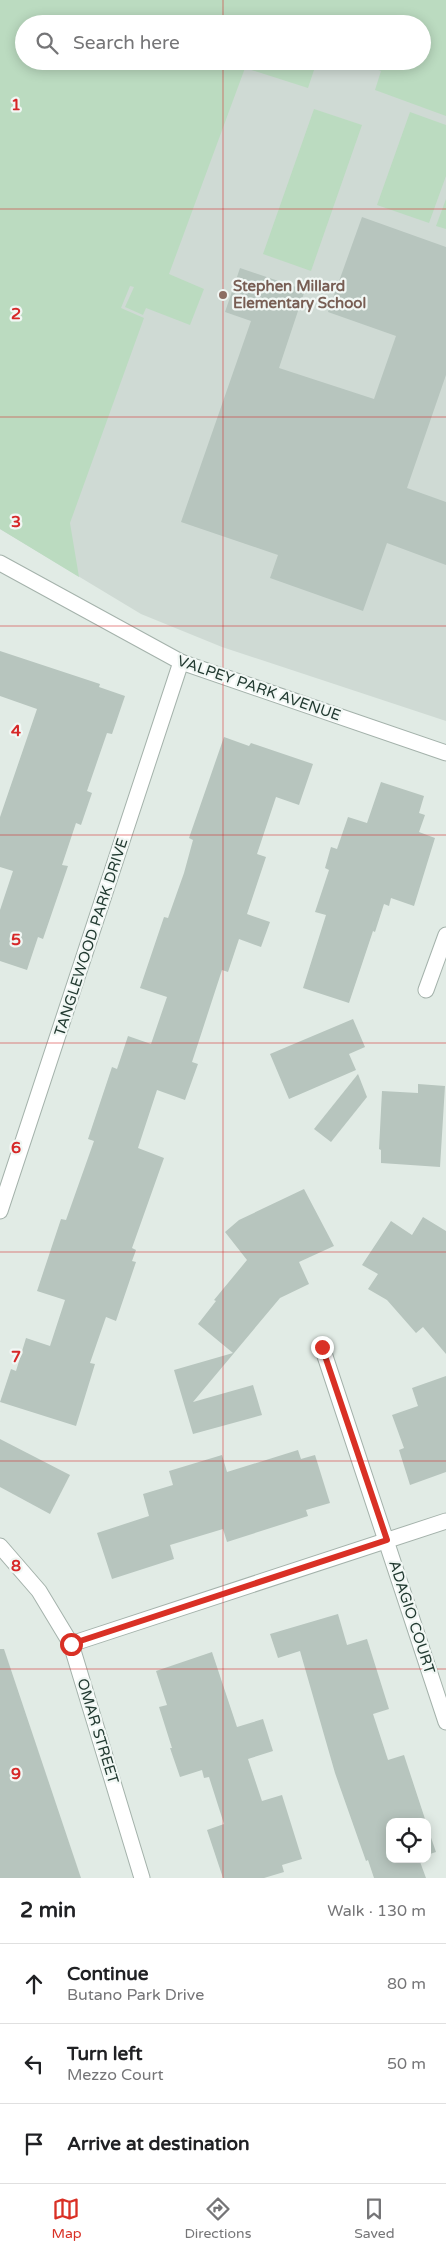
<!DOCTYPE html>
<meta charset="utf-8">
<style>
:root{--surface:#fff;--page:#f2f2f2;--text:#202124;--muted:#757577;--line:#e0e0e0;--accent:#d93025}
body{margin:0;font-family:"Varela Round",sans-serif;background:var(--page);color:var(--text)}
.controls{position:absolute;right:15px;bottom:15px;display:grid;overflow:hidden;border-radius:10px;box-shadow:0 2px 12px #0003}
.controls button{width:45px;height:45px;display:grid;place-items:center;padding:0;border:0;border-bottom:1px solid var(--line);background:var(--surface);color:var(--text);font:25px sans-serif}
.stop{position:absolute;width:15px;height:15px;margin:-11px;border:4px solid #d93025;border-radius:50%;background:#fff}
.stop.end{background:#d93025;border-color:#fff;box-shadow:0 1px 5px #0008}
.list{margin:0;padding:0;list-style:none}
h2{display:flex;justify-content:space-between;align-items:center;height:65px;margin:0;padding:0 20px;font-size:21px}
h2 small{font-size:16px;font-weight:400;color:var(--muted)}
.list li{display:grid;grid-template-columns:32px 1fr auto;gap:15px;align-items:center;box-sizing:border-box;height:80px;padding:0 20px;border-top:1px solid var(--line)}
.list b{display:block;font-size:19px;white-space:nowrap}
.list p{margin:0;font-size:16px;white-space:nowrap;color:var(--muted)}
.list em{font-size:16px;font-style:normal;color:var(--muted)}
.icon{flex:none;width:28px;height:28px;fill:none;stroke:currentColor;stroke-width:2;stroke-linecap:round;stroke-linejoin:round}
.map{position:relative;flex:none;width:446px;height:1878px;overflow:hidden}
.search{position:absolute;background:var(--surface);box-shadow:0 2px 12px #0003;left:15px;right:15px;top:15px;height:55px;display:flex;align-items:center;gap:12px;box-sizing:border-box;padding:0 18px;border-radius:28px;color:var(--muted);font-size:19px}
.sheet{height:305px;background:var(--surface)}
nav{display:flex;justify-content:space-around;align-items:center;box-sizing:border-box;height:70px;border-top:1px solid var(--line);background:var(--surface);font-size:14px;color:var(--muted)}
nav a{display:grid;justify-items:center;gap:2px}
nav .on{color:var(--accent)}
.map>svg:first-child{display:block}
.built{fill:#cfdad4;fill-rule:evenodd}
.green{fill:#bbdbc0}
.building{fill:#b7c5be}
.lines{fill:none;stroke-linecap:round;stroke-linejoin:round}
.minor-casing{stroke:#a4b2ab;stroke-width:17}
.minor{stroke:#fff;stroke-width:15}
.route{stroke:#d93025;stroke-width:6}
.grid{fill:none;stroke:#d62828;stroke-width:1;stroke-opacity:0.55}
.education-dot{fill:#8d6e63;stroke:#f1f7f4;stroke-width:2}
.labels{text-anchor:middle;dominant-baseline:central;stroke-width:4.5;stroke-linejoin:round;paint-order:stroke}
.education-label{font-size:15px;font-weight:bold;fill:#785e54;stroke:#f1f7f4;text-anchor:start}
.street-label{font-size:15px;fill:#223a31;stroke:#f1f7f4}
.grid-label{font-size:16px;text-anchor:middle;font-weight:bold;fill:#d62828;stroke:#f1f7f4;stroke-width:4.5;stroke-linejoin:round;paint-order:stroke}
</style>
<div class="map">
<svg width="446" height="1878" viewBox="0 0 446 1878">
<rect width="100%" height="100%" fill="#e1ebe5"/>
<path class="built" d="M0,0H446V721L222,647L141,614L0,529ZM24,24H422V61H24Z"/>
<g class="green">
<path d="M0,0H446V116L375,90L381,71L355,61H422V24H24V61H317L308,88L245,68L169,274L204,289L190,325L146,308L143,315L125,307L134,287L130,286L121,308L144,318L70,523L79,577L0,529Z"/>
<path d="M314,109L362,125L311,271L263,254Z"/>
<path d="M410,112L446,125V176L429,223L377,205Z"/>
<path d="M446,199V229L436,226Z"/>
</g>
<g class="building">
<path d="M362,217L446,247V375L407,488L446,502V565L387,543L363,611L270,578L278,555L181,522L251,321L225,312L240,268L305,290L279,368L374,399L396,336L328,312Z"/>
<path d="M0,651L100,684L99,687L125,696L112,734L107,733L87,791L92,793L81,825L76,823L62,865L68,866L43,939L38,937L27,970L0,961V910L13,871L0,867V817L37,709L0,696Z"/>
<path d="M224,737L249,746L251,743L313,764L299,805L276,797L257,854L266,857L247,914L270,922L261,947L239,939L228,972L222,970L192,1062L198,1064L185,1100L157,1090L138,1148L164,1158L132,1248L136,1250L132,1261L136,1262L116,1321L106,1317L90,1363L95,1364L76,1426L0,1402L11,1369L16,1371L26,1338L50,1346L65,1300L37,1291L61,1219L66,1220L94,1141L88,1139L112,1067L117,1069L128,1036L151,1044L167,997L140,988L164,917L168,918L184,873L193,840L189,838Z"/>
<path d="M381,782L424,796L419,813L425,815L419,832L435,838L414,906L391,898L389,906L384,904L375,932L373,931L349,1003L303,988L326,915L315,912L329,870L325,868L331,847L337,849L348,817L367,823Z"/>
<path d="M353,1019L365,1047L349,1054L356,1070L289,1099L270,1054Z"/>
<path d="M358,1074L367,1097L331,1142L314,1129Z"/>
<path d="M418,1084L445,1086L440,1167L381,1163V1150L379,1149L382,1091L418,1093Z"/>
<path d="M304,1189L334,1246L299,1262L309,1284L280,1298L193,1402L253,1385L262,1415L193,1434L174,1370L233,1353L198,1324L216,1301L214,1300L247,1260L225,1232L239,1220Z"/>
<path d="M423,1217L446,1231V1354L423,1327L416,1333L387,1300L368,1289L378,1274L362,1265L391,1221L412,1235Z"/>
<path d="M446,1376V1472L410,1485L399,1450L404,1448L392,1415L418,1406L412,1388Z"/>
<path d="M0,1439L70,1475L50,1514L0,1487Z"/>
<path d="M298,1450L301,1459L315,1455L330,1503L306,1510L308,1516L227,1542L223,1529L170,1545L174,1559L112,1579L97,1533L149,1516L143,1494L173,1485L169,1471L222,1455L227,1472Z"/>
<path d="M338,1614L347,1645L367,1639L389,1709L373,1714L388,1760L404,1755L426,1822H390V1859H419L426,1878H374L368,1860L366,1861L335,1773L300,1651L278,1658L270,1634Z"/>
<path d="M0,1649H4L81,1878H0Z"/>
<path d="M212,1652L237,1727L263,1719L273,1751L248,1759L262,1801L282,1795L302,1859L282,1865L284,1872L264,1878H223L207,1830L224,1824L209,1777L204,1778L202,1770L180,1777L170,1748H172L159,1707L167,1705L156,1671Z"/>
<path d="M427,1826L436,1852L427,1855Z"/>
</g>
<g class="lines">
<defs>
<g id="minor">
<path d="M0,563L181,662L446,753"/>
<path d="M426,990L446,935"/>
<path d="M0,1211L181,662"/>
<path d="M322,1347L446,1722"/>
<path d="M0,1546L39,1591L71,1644L142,1878"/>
<path d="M71,1644L446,1521"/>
</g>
</defs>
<use href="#minor" class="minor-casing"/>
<use href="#minor" class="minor"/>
</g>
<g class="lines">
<path class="route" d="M71,1644L387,1540L322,1347"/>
</g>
<path class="grid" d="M223,0V24M223,61V1878M0,209H446M0,417H446M0,626H446M0,835H446M0,1043H446M0,1252H446M0,1461H446M0,1669H446"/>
<circle class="education-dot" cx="223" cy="295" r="5"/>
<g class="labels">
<g class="education-label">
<text x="233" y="286">Stephen Millard<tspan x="233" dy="17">Elementary School</tspan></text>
</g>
<g class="street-label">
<text transform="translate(259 688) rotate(19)">VALPEY PARK AVENUE</text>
<text transform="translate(91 937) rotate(-72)">TANGLEWOOD PARK DRIVE</text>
<text transform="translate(412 1617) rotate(72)">ADAGIO COURT</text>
<text transform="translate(98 1731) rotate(73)">OMAR STREET</text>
</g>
</g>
<g class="grid-label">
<text x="16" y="110">1</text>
<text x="16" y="319">2</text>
<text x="16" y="527">3</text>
<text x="16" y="736">4</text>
<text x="16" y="945">5</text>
<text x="16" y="1153">6</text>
<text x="16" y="1362">7</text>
<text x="16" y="1571">8</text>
<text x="16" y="1779">9</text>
</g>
</svg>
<div class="controls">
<button><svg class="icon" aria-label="locate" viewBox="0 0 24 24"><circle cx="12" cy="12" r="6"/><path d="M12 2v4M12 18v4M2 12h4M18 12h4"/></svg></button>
</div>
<div class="stop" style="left:71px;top:1644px"></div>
<div class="stop end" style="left:322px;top:1347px"></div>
<div class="search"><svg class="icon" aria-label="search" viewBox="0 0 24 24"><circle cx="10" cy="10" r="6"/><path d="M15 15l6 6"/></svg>Search here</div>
</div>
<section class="sheet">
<h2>2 min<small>Walk · 130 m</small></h2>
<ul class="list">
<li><svg class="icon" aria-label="ahead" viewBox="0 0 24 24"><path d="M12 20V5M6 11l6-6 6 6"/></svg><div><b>Continue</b><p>Butano Park Drive</p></div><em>80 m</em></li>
<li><svg class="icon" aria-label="left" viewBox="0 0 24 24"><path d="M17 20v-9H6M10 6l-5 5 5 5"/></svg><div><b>Turn left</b><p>Mezzo Court</p></div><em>50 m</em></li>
<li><svg class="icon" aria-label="arrive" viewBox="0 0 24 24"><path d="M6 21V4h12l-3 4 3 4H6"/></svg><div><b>Arrive at destination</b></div></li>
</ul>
</section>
<nav>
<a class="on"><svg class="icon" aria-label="map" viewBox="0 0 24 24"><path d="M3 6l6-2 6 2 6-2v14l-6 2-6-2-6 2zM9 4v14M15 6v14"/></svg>Map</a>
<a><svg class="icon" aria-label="directions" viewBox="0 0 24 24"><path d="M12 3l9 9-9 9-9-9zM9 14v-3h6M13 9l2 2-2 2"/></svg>Directions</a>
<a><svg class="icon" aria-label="saved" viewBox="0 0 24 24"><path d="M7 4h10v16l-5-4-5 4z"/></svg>Saved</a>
</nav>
